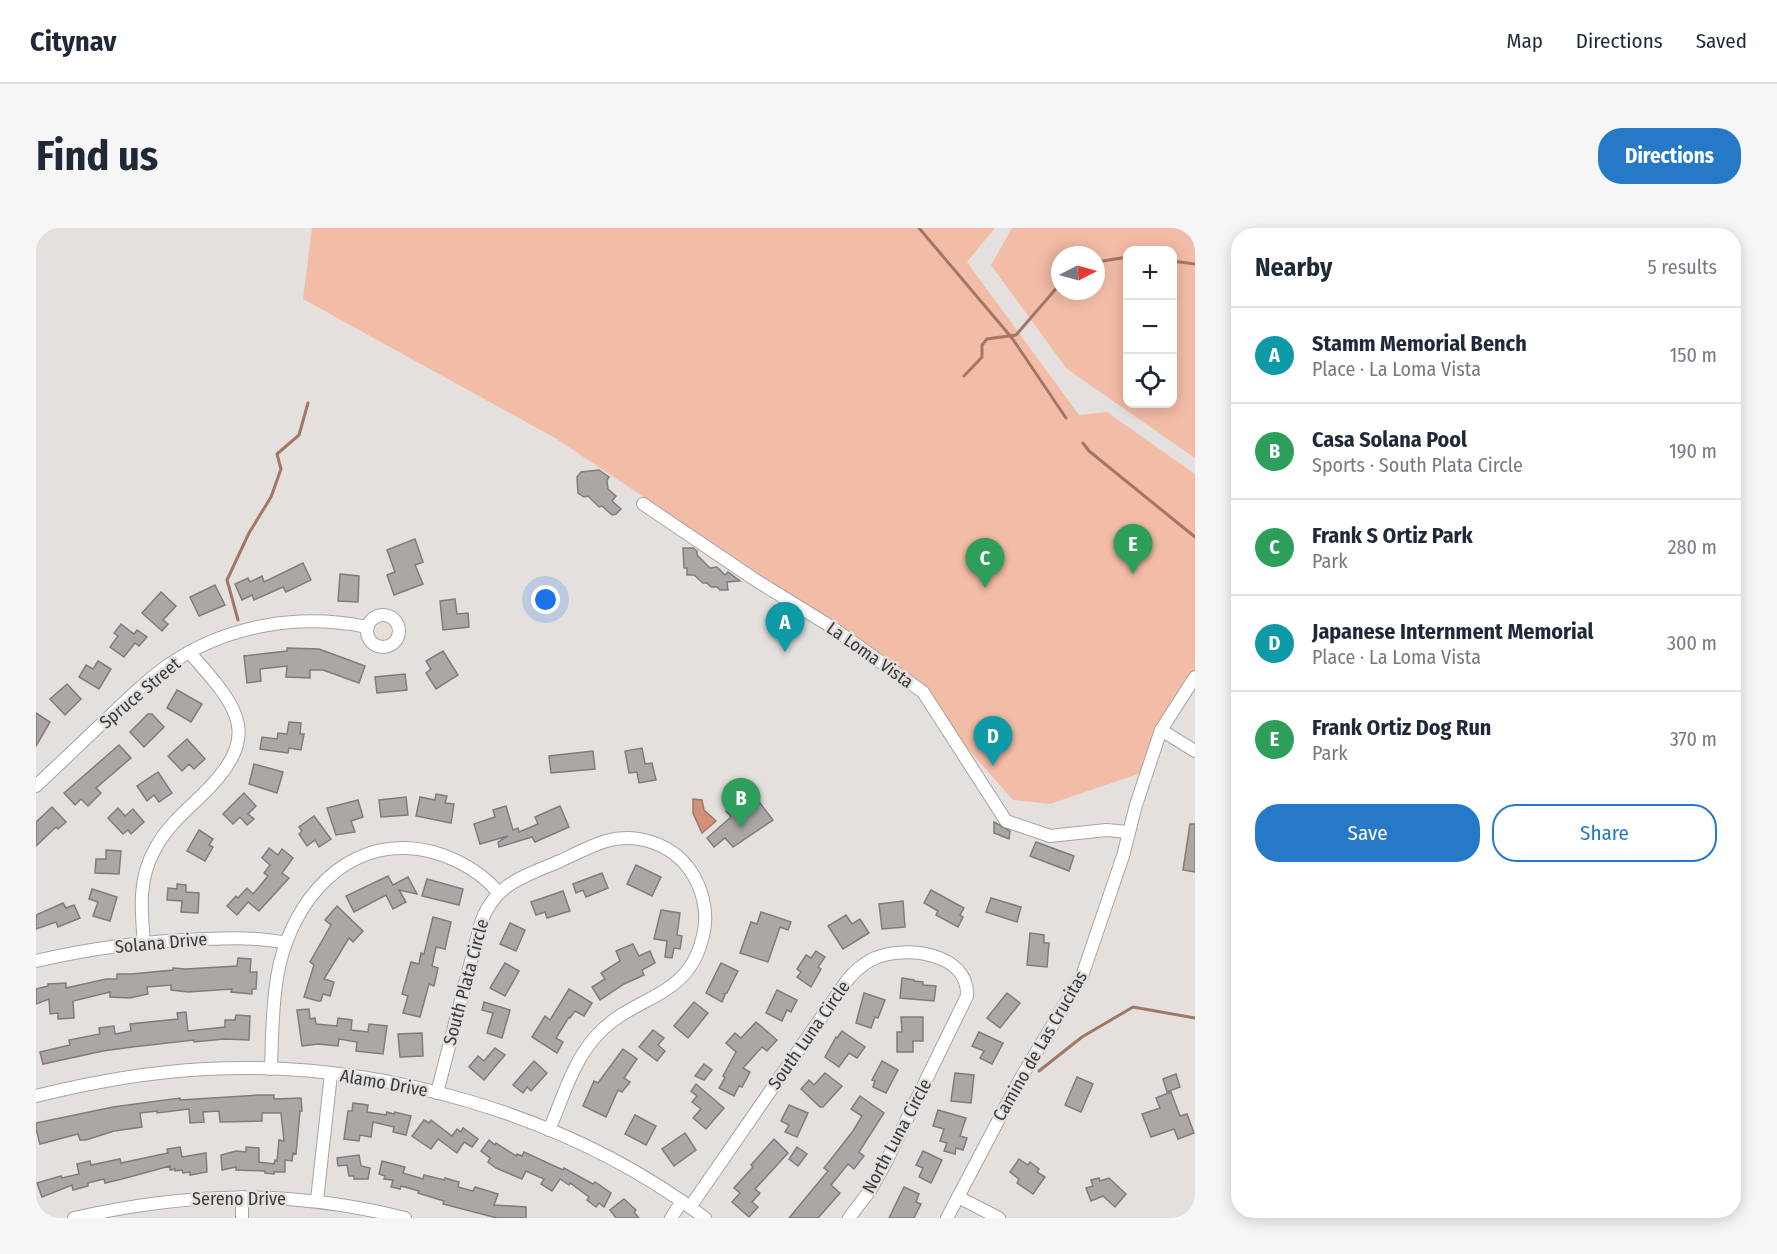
<!DOCTYPE html>
<meta charset="utf-8">
<style>
:root{--surface:#fff;--page:#f6f6f7;--text:#1f2937;--muted:#747a83;--line:#e0e1e3;--accent:#2579c7}
body{margin:0;font-family:"Fira Sans Condensed",sans-serif;background:var(--page);color:var(--text)}
.controls{position:absolute;right:18px;top:18px;display:grid;overflow:hidden;border-radius:12px;box-shadow:0 3px 15px #0003}
.controls button{width:54px;height:54px;display:grid;place-items:center;padding:0;border:0;border-bottom:2px solid var(--line);background:var(--surface);color:var(--text);font:30px sans-serif}
.compass{position:absolute;left:1015px;top:18px;width:54px;height:54px;border-radius:50%;background:var(--surface);box-shadow:0 3px 15px #0003;rotate:84deg}
.you{position:absolute;left:510px;top:372px;width:21px;height:21px;margin:-15px;border:4px solid #fff;border-radius:50%;background:#1a73e8;box-shadow:0 0 0 9px #1a73e833}
.badge{display:grid;place-items:center;width:39px;height:39px;border-radius:50%;background:var(--accent);color:#fff;font-size:20px;font-weight:700}
.pin{position:absolute;translate:-50% -50px;filter:drop-shadow(0 2px 3px #0008)}
.pin::after{content:'';position:absolute;top:32px;width:21px;height:18px;background:inherit;clip-path:polygon(0 0,100% 0,50% 100%)}
.list{margin:0;padding:0;list-style:none}
h2{display:flex;justify-content:space-between;align-items:center;height:78px;margin:0;padding:0 24px;font-size:26px}
h2 small{font-size:20px;font-weight:400;color:var(--muted)}
.list li{display:grid;grid-template-columns:39px 1fr auto;gap:18px;align-items:center;box-sizing:border-box;height:96px;padding:0 24px;border-top:2px solid var(--line)}
.list b{display:block;font-size:22px;white-space:nowrap}
.list p{margin:0;font-size:20px;white-space:nowrap;color:var(--muted)}
.list em{font-size:20px;font-style:normal;color:var(--muted)}
.actions{display:flex;gap:12px;padding:18px 24px}
.actions a{flex:1;padding:14px 0;border:2px solid var(--accent);border-radius:24px;text-align:center;font-size:21px;color:var(--accent)}
.actions .main{background:var(--accent);color:#fff}
.icon{flex:none;width:33px;height:33px;fill:none;stroke:currentColor;stroke-width:2;stroke-linecap:round;stroke-linejoin:round}
.map{position:relative;flex:none;width:1159px;height:990px;overflow:hidden;border-radius:24px}
header{display:flex;align-items:center;gap:36px;box-sizing:border-box;height:84px;padding:0 30px;background:var(--surface);border-bottom:2px solid var(--line)}
header strong{font-size:28px}
nav{display:flex;gap:33px;margin-inline-start:auto;font-size:21px}
.intro{display:flex;align-items:center;justify-content:space-between;box-sizing:border-box;height:144px;padding:0 36px}
h1{margin:0;font-size:42px}
.button{padding:15px 27px;border-radius:24px;background:var(--accent);color:#fff;font-size:21px;font-weight:700}
main{display:flex;gap:36px;padding:0 36px}
aside{flex:1;background:var(--surface);border-radius:24px;box-shadow:0 3px 15px #0003}
.map>svg:first-child{display:block}
.green{fill:#f3bca7;fill-rule:evenodd}
.water{fill:#d19078;stroke:#a47665;stroke-width:1.5}
.lines{fill:none;stroke-linecap:round;stroke-linejoin:round}
.stream{stroke:#a47665;stroke-width:3}
.building{fill:#aba7a5;stroke:#807c7b;stroke-width:1.5}
.minor-casing{stroke:#a7a3a2;stroke-width:14}
.minor{stroke:#fff;stroke-width:12}
.labels{text-anchor:middle;dominant-baseline:central;stroke-width:5;stroke-linejoin:round;paint-order:stroke}
.street-label{font-size:18px;fill:#3c3a3a;stroke:#e4e0de}
</style>
<header>
<strong>Citynav</strong>
<nav><a>Map</a><a>Directions</a><a>Saved</a></nav>
</header>
<div class="intro"><h1>Find us</h1><a class="button">Directions</a></div>
<main>
<div class="map">
<svg width="1159" height="990" viewBox="0 0 1159 990">
<rect width="100%" height="100%" fill="#e4e0de"/>
<g class="green">
<path d="M276,0H959L931,34L1043,187L1071,184L1159,246V449L1111,543L1014,576L977,572L874,455L611,271L519,210L267,71Z"/>
<path d="M976,0H1159V230L1031,141L955,37ZM1136,22V176H1092V22ZM1024,27H1060V63H1024Z"/>
</g>
<path class="water" d="M657,571L666,572L668,582L680,593L666,605L657,585Z"/>
<g class="lines">
<g class="stream">
<path d="M883,0L976,110L1030,190"/>
<path d="M1136,33L1159,36"/>
<path d="M1060,34L1092,29"/>
<path d="M928,148L946,129V117L951,111L980,107L1024,56"/>
<path d="M1047,215L1053,223L1159,309"/>
<path d="M202,392L191,352L213,305L235,269L245,241L241,226L263,207L272,175"/>
<path d="M1003,843L1046,809L1097,779L1159,790"/>
</g>
</g>
<g class="building">
<path d="M563,242L573,249L571,252L572,261L580,268L576,273L585,281L580,286L576,287L566,278L563,279L552,268L548,269L542,265L541,249L545,244Z"/>
<path d="M379,311L387,334L379,337L387,356L358,367L351,347L359,344L351,322Z"/>
<path d="M647,320H657L661,323V327L674,340L681,339L689,347L692,344L704,353L691,354L692,362H684L681,359H675L671,355H667L658,347H651V340H648Z"/>
<path d="M267,335L275,352L250,364L247,359L218,372L216,367L206,372L199,356L212,350L214,354L226,348L228,354Z"/>
<path d="M304,346L323,348L322,374L302,373Z"/>
<path d="M179,357L189,377L163,388L154,369Z"/>
<path d="M125,364L140,378L127,392L132,396L126,403L106,385Z"/>
<path d="M419,371L421,386L432,385L433,399L407,402L404,373Z"/>
<path d="M85,396L98,406L101,402L111,409L103,418L99,415L88,429L74,419L82,408L78,405Z"/>
<path d="M251,420L283,421L329,438L323,455L287,442H274V450L250,449L251,438L224,441L225,453L211,455L208,428L251,423Z"/>
<path d="M407,423L422,447L400,461L390,445L395,441L390,433Z"/>
<path d="M62,433L75,441L63,461L43,449L50,437L57,441Z"/>
<path d="M369,446L371,462L341,465L339,449Z"/>
<path d="M31,456L45,471L29,487L14,471Z"/>
<path d="M141,462L166,476L155,494L131,480Z"/>
<path d="M0,485L14,494L0,518Z"/>
<path d="M112,486H116L128,499L108,519L94,504Z"/>
<path d="M253,494L265,495L264,506H268L265,522L253,520L252,525L224,521L226,509L241,511L242,505L251,506Z"/>
<path d="M151,511L169,531L158,541L153,536L146,543L132,528Z"/>
<path d="M83,517L95,530L60,560L65,565L52,578L45,571L39,577L28,565Z"/>
<path d="M606,520L609,536L616,535L620,552L603,555L601,544L593,545L589,523Z"/>
<path d="M557,523L559,541L515,545L513,528Z"/>
<path d="M218,536L247,544L241,565L213,556Z"/>
<path d="M122,544L136,565L123,574L118,567L111,573L101,558Z"/>
<path d="M208,565L220,578L212,586L218,591L211,597L204,589L197,596L187,586Z"/>
<path d="M400,566L411,568L409,575L418,576L415,595L380,588L384,569L399,572Z"/>
<path d="M370,569L372,587L345,589L343,572Z"/>
<path d="M322,572L327,589L315,593L319,604L300,607L291,580Z"/>
<path d="M724,575L737,592L697,619L689,610L678,619L671,610L695,589L690,583L700,576L706,584L715,576L718,581Z"/>
<path d="M470,578L477,602L482,600L483,604L502,596L499,589L524,578L533,599L499,614L496,609L463,619L462,614L472,608L444,616L438,596L459,589L457,582Z"/>
<path d="M16,579L30,594L22,601L20,599L0,618V594Z"/>
<path d="M82,580L89,588L97,581L108,594L95,606L92,602L87,606L72,590Z"/>
<path d="M278,588L295,611L283,619L279,612L271,618L263,606L266,603L263,599Z"/>
<path d="M958,594L974,603L973,611L958,605Z"/>
<path d="M1154,596H1159V644L1147,642Z"/>
<path d="M163,602L177,611L173,617L177,619L169,633L151,623Z"/>
<path d="M1000,614L1038,628L1033,643L994,628Z"/>
<path d="M233,620L242,627L246,621L257,630L246,645L253,650L223,683L212,674L201,687L191,678L200,668L202,670L211,660L217,666L232,648L228,645L234,637L226,630Z"/>
<path d="M70,622L85,623L83,646L59,645L60,631H70Z"/>
<path d="M600,637L625,649L616,668L591,656Z"/>
<path d="M566,645L572,660L550,669L547,662L540,665L537,656Z"/>
<path d="M352,648L357,657L372,649L381,666L363,662L370,674L357,681L350,667L318,684L310,668Z"/>
<path d="M391,651L427,661L423,677L386,668Z"/>
<path d="M141,656L150,657V664L163,665L162,685L145,684L146,673L131,672L132,660L141,661Z"/>
<path d="M56,661L81,669L74,693L57,688L62,674L53,671Z"/>
<path d="M895,662L928,680L924,687L927,689L922,699L900,687L902,683L888,675Z"/>
<path d="M527,663L534,683L511,690L509,684L500,687L495,674Z"/>
<path d="M955,670L985,679L981,694L950,684Z"/>
<path d="M867,673L869,699L846,701L843,676Z"/>
<path d="M27,675L30,680L38,677L44,690L22,699L20,694L0,701V687Z"/>
<path d="M301,678L327,703L317,714L313,710L288,751L298,754L294,768L287,766L285,773H282L268,769L278,737L274,734L295,697L289,692Z"/>
<path d="M625,682L644,685L641,707L646,708L644,721L638,720L636,730L629,729L631,713L618,711Z"/>
<path d="M725,684L755,694L752,702L744,699L732,734L704,725L715,694L721,696Z"/>
<path d="M810,687L816,696L824,691L833,705L807,721L792,698Z"/>
<path d="M397,689L415,694L409,721L400,719L396,738L402,740L398,758L393,756L384,789L367,785L372,768L366,766L375,734L383,736L385,725L388,726Z"/>
<path d="M474,695L489,702L480,723L464,716Z"/>
<path d="M994,705L1008,707V715H1013L1011,739L991,737Z"/>
<path d="M597,716L603,728L614,723L619,735L606,742L608,747L588,756L564,772L556,759L569,751L565,745L584,733L580,723Z"/>
<path d="M780,723L789,729L782,739L785,741L775,759L761,749L765,744L761,741L770,727L775,730Z"/>
<path d="M202,730L215,731L214,744H221L220,761H216V766L195,764L196,761L152,764L135,762V757L111,759L112,766L94,770L74,769V764L37,773L38,790L22,791V785L14,786L13,771L0,776V761L12,758V756L30,755V760L70,751H81V746H96L137,742V740L150,741L201,738Z"/>
<path d="M469,735L483,743L469,768L454,760Z"/>
<path d="M685,735L702,743L691,765L688,766L689,767L686,774L670,765Z"/>
<path d="M866,750L878,752V753L887,754V757L900,758L898,773L864,770Z"/>
<path d="M533,761L556,775L548,788L539,783L534,790L533,789L520,810L527,814L521,825L496,809L509,788L514,792Z"/>
<path d="M741,762L761,772L755,784L751,782L746,793L730,785Z"/>
<path d="M828,765L849,772L842,790L839,789L835,800L820,795Z"/>
<path d="M971,765L984,775L964,800L951,790Z"/>
<path d="M448,774L474,782L466,810L451,805L457,785L446,782Z"/>
<path d="M658,774L672,785L652,810L638,798Z"/>
<path d="M273,781L274,791L279,790L280,796L301,798L302,790L316,792L315,802L332,804L333,796L351,798L347,826L320,823L321,814L303,811L302,818L282,816L266,818L261,782Z"/>
<path d="M150,784L152,803L189,799V792H199L200,787L214,788L213,812L188,811L158,814V812L96,819L67,823L7,836L4,824L34,817L33,812L64,806L63,800L78,798L79,806L95,803L94,796L142,791L141,785Z"/>
<path d="M865,789H887V813H877V824H861V804H866Z"/>
<path d="M720,794L741,812L731,823L726,819L707,840L714,844L706,859L703,858L698,868L683,860L689,850L687,848L700,824L690,815L699,805L705,810Z"/>
<path d="M617,802L628,810L622,817L629,823L621,833L603,819Z"/>
<path d="M806,803L829,819L821,830L813,825L803,839L789,829L800,809L801,810Z"/>
<path d="M943,804L967,815L956,836L944,830L948,823L936,818Z"/>
<path d="M386,805L387,828L364,829L362,806Z"/>
<path d="M459,820L469,827L448,852L433,839L442,828L448,833Z"/>
<path d="M587,821L601,831L588,850L594,854L586,864L582,862L570,889L547,878L558,853L562,855Z"/>
<path d="M498,833L511,845L495,863L491,859L487,865L477,857Z"/>
<path d="M846,833L862,842L850,865L837,859L839,853L836,852Z"/>
<path d="M668,836L676,842L668,852L659,848Z"/>
<path d="M789,845L806,858L787,879H784L765,861L773,852L778,857Z"/>
<path d="M919,845L938,847L935,875L915,873Z"/>
<path d="M1140,846L1144,859L1131,864L1127,851Z"/>
<path d="M1041,849L1057,856L1045,884L1029,877Z"/>
<path d="M660,856L688,880L670,901L657,890L665,881L656,874L661,868L655,863Z"/>
<path d="M1135,864L1144,888L1151,886L1158,905L1142,911L1138,901L1115,909L1106,886L1124,880L1120,870Z"/>
<path d="M223,867H238V871L265,870L266,883H264L260,926L257,925L256,933L249,932V944H238V946L229,945V943L200,942V939L186,942L185,927L200,923L210,924V919L223,920V934L238,936L239,932L241,933L243,912L248,913L245,885H226V893L184,894L183,883L167,884L168,894L154,895L153,881L121,885V883L104,885L106,899L78,903L50,912H44L42,906L4,916L0,901V895L77,879L144,870V872Z"/>
<path d="M824,868L848,885L823,924L828,928L818,941L812,936L795,957L804,965L782,990H753L792,943L788,940L817,903L826,888L815,881Z"/>
<path d="M317,875L332,877L331,884L350,887L351,884L358,886L359,884L375,888L370,907L357,904L358,899L337,894L335,909L324,907L323,913L308,911L312,883H316Z"/>
<path d="M753,877L772,885L761,909L749,904L753,897L745,893Z"/>
<path d="M902,882L930,890L924,908L931,910L927,922L920,920L919,926L908,923L911,915L904,913L908,901L897,898Z"/>
<path d="M599,887L620,898L610,917L589,906Z"/>
<path d="M388,892L393,895L395,892L416,908L421,901L425,904L427,900L442,911L436,919L428,914L421,925L402,911L395,921L376,908Z"/>
<path d="M649,905L660,922L638,938L626,921Z"/>
<path d="M738,911L752,925L719,961L724,965L716,974L722,979L713,989L696,974L704,965L698,960L717,939L715,937Z"/>
<path d="M453,912L459,917L460,915L480,928L481,926L486,928L488,924L527,942L528,940L557,956L559,954L575,965L568,979L563,975L560,979L551,972L553,969L534,955L533,957L524,951L516,963L505,956L508,951L490,943L486,951L460,940L452,934L454,930L445,923Z"/>
<path d="M144,919L146,929L170,925L171,944L154,947V944L147,945L146,942L139,943V941L134,942V938L86,951L69,955L68,951L52,955V958L37,962L36,957L6,969L1,955L25,948L26,950L43,946L41,936L54,933L55,937L84,931L85,935L132,925L131,921Z"/>
<path d="M761,919L771,926L762,938L753,931Z"/>
<path d="M887,923L906,932L895,955L883,949L887,940L880,937Z"/>
<path d="M323,927L325,938L334,940L332,951H318V948H313L311,937L302,938L301,930Z"/>
<path d="M983,931L992,937L994,934L1003,941L1001,944L1009,949L997,966L981,955L983,951L974,944Z"/>
<path d="M346,933L369,939L367,945L387,951L388,947L408,952L409,950L423,954L422,959L437,963L439,959L462,966L458,977L490,979V990H461L407,976L408,973L382,965L383,963L365,958L364,961L355,959L357,952L348,951L349,948L343,946Z"/>
<path d="M1063,950L1064,953L1073,950L1090,966L1079,979L1067,968L1055,973L1050,960L1057,958L1055,952Z"/>
<path d="M868,959L883,966L880,974L885,976L878,990H853Z"/>
<path d="M588,971L600,982L598,984L603,990H580L574,982Z"/>
</g>
<g class="lines">
<defs>
<g id="minor">
<path d="M607,276L721,353L794,398L887,464L970,593L1014,608L1070,602L1093,604"/>
<circle cx="347" cy="403" r="16"/>
<path d="M1125,502L1159,523"/>
<path d="M0,558C25,534 51,510 76,486C94,469 111,452 131,438C189,397 263,385 331,399"/>
<path d="M108,715C105,682 102,651 119,621C130,600 147,585 164,569C228,508 204,481 153,424"/>
<path d="M0,733C55,720 112,713 168,711C196,710 223,709 250,715"/>
<path d="M235,841C236,811 236,780 241,750C251,685 298,618 370,620C403,621 440,638 462,664"/>
<path d="M401,865L444,698C457,656 487,649 524,633C539,626 554,618 570,613C600,604 636,616 654,642C666,659 672,683 668,703C655,772 602,764 562,806C537,832 527,870 513,902"/>
<path d="M0,868C56,854 113,844 170,841C342,832 532,886 669,990"/>
<path d="M206,969V990"/>
<path d="M922,969L963,990"/>
<path d="M281,972L295,846"/>
<path d="M654,979L805,761C814,747 824,737 839,730C870,717 933,725 931,768L850,934L835,961L813,990"/>
<path d="M38,990C153,964 254,961 369,990"/>
<path d="M635,990L646,973"/>
<path d="M911,990L983,853L1046,748L1087,628L1100,577L1125,502L1159,449"/>
</g>
</defs>
<use href="#minor" class="minor-casing"/>
<use href="#minor" class="minor"/>
</g>
<g class="labels">
<g class="street-label">
<text transform="translate(834 427) rotate(35)">La Loma Vista</text>
<text transform="translate(104 465) rotate(-40)">Spruce Street</text>
<text transform="translate(125 715) rotate(-5)">Solana Drive</text>
<text transform="translate(430 754) rotate(-75)">South Plata Circle</text>
<text transform="translate(773 807) rotate(-55)">South Luna Circle</text>
<text transform="translate(1004 818) rotate(-60)">Camino de Las Crucitas</text>
<text transform="translate(348 855) rotate(10)">Alamo Drive</text>
<text transform="translate(861 908) rotate(-62)">North Luna Circle</text>
<text x="203" y="971">Sereno Drive</text>
</g>
</g>
</svg>
<div class="controls">
<button>+</button>
<button>−</button>
<button><svg class="icon" aria-label="locate" viewBox="0 0 24 24"><circle cx="12" cy="12" r="6"/><path d="M12 2v4M12 18v4M2 12h4M18 12h4"/></svg></button>
</div>
<svg class="compass" viewBox="-18 -18 36 36"><path d="M0-13l5 13h-10z" fill="#e53935"/><path d="M0 13l5-13h-10z" fill="#747a83"/></svg>
<div class="you"></div>
<div class="pin badge" style="left:749px;top:424px;background:#0f9aa8">A</div>
<div class="pin badge" style="left:705px;top:600px;background:#2e9e5b">B</div>
<div class="pin badge" style="left:949px;top:360px;background:#2e9e5b">C</div>
<div class="pin badge" style="left:957px;top:538px;background:#0f9aa8">D</div>
<div class="pin badge" style="left:1097px;top:346px;background:#2e9e5b">E</div>
</div>
<aside>
<h2>Nearby<small>5 results</small></h2>
<ul class="list">
<li><span class="badge" style="background:#0f9aa8">A</span><div><b>Stamm Memorial Bench</b><p>Place · La Loma Vista</p></div><em>150 m</em></li>
<li><span class="badge" style="background:#2e9e5b">B</span><div><b>Casa Solana Pool</b><p>Sports · South Plata Circle</p></div><em>190 m</em></li>
<li><span class="badge" style="background:#2e9e5b">C</span><div><b>Frank S Ortiz Park</b><p>Park</p></div><em>280 m</em></li>
<li><span class="badge" style="background:#0f9aa8">D</span><div><b>Japanese Internment Memorial</b><p>Place · La Loma Vista</p></div><em>300 m</em></li>
<li><span class="badge" style="background:#2e9e5b">E</span><div><b>Frank Ortiz Dog Run</b><p>Park</p></div><em>370 m</em></li>
</ul>
<div class="actions"><a class="main">Save</a><a>Share</a></div>
</aside>
</main>
